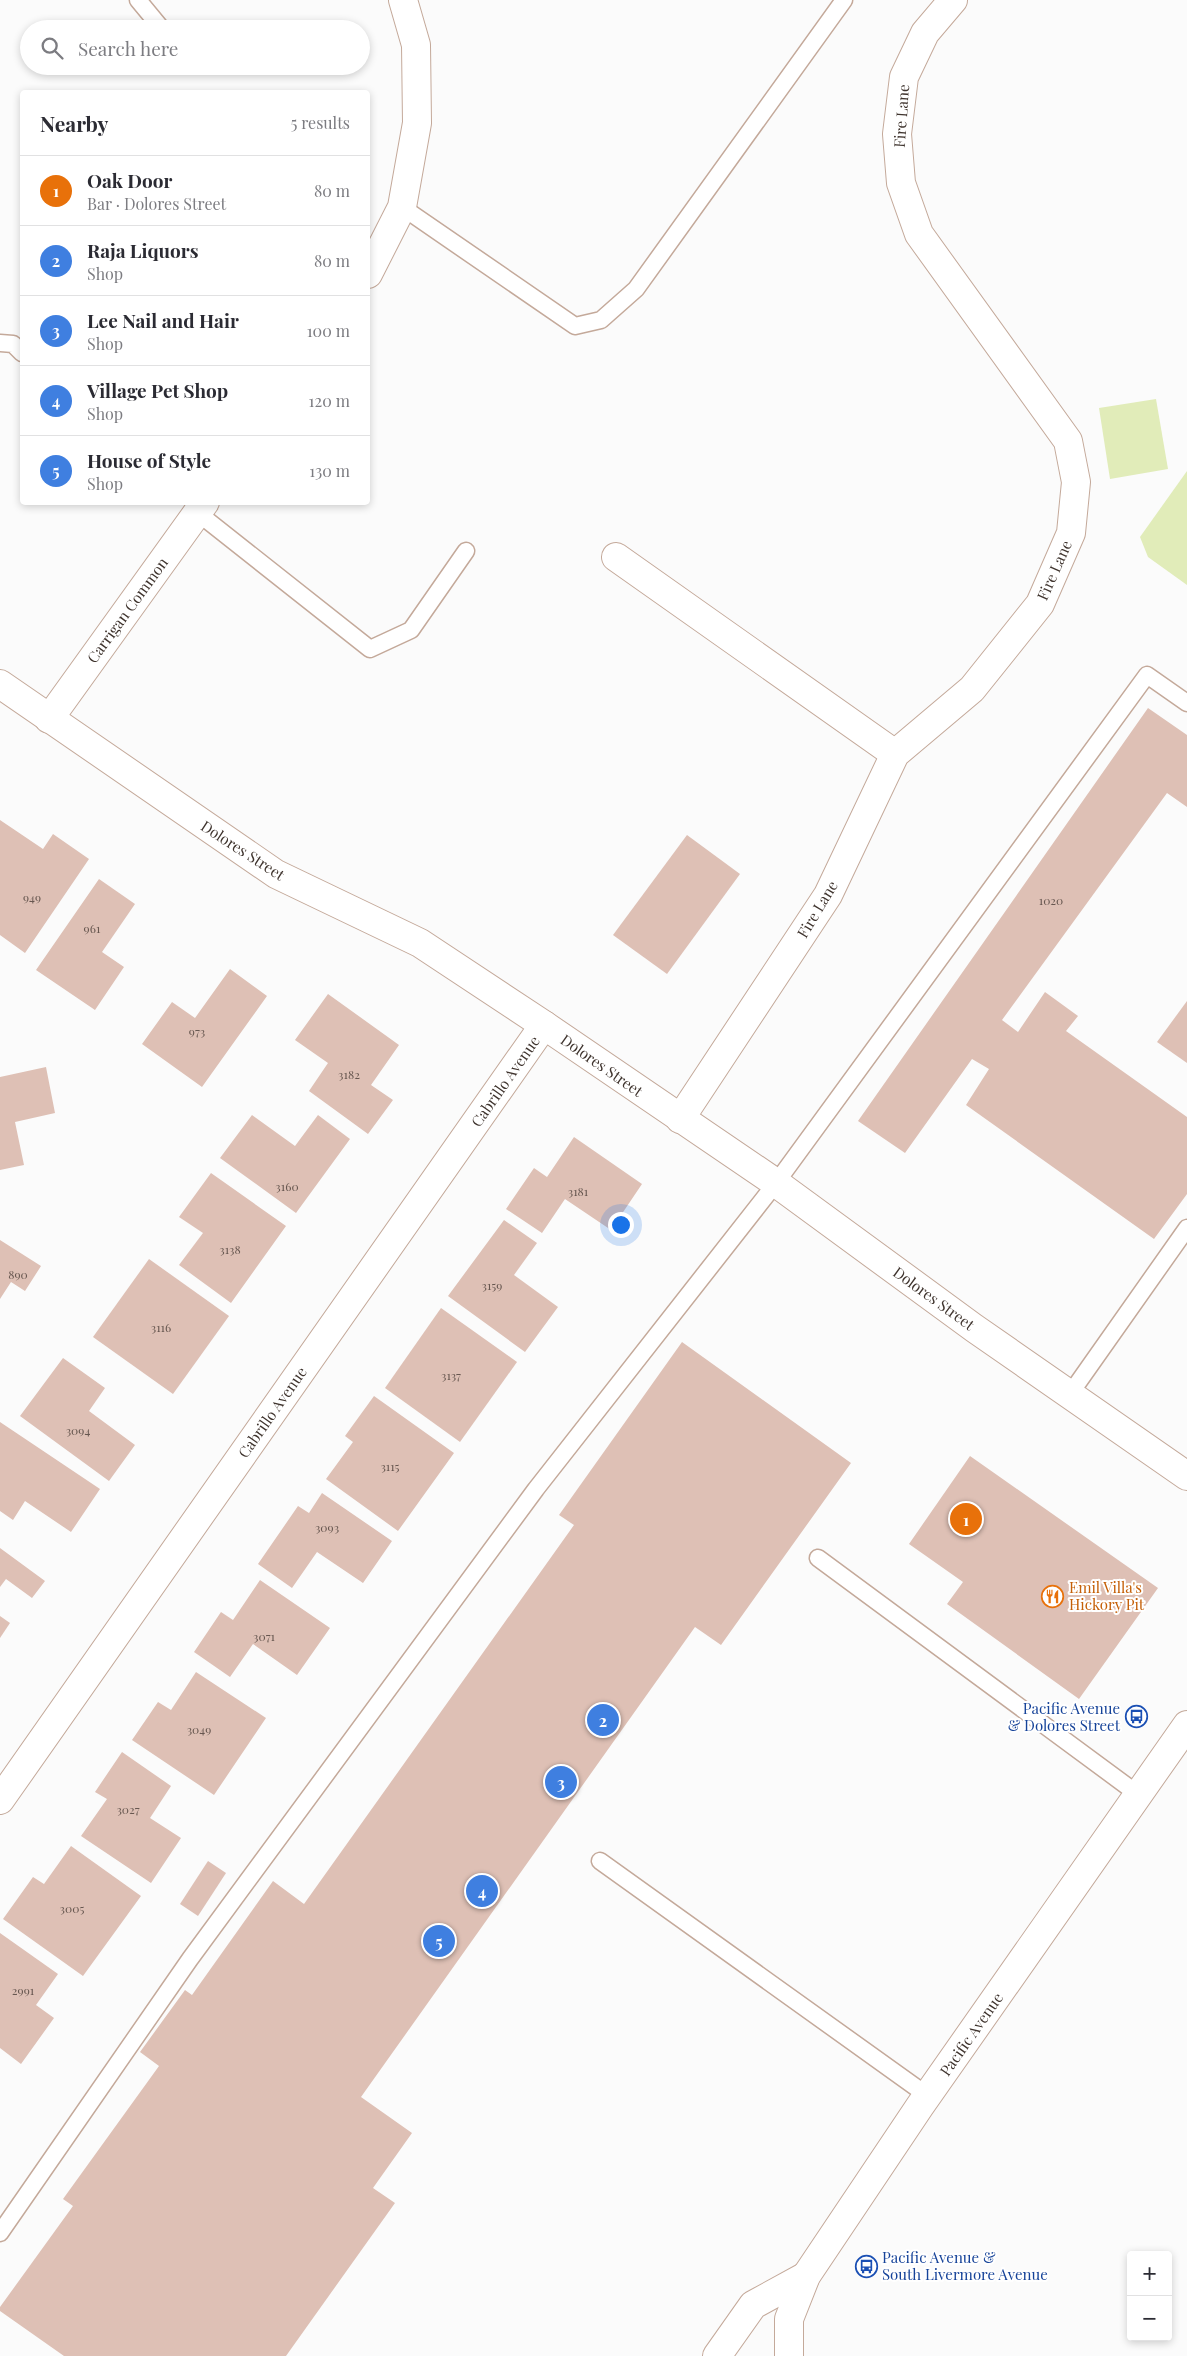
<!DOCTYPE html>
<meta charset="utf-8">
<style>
:root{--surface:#fff;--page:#f2f2f3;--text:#2b2b33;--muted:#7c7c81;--line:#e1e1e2;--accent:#1a73e8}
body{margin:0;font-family:"Playfair Display",serif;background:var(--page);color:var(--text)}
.controls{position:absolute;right:15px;bottom:15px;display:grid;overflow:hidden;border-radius:5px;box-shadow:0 2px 8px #0003}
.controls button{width:45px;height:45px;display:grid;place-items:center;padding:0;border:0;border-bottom:1px solid var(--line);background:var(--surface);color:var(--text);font:25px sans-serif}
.you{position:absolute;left:620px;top:1224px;width:18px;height:18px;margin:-12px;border:4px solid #fff;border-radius:50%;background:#1a73e8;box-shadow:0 0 0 8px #1a73e833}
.badge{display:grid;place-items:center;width:32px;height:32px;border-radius:50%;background:var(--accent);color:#fff;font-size:16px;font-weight:700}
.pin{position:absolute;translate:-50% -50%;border:2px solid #fff;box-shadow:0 1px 5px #0006}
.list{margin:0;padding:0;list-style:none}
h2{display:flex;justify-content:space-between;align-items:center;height:65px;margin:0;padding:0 20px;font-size:21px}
h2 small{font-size:16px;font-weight:400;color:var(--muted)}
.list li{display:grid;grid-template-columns:32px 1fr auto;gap:15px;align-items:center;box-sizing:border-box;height:70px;padding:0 20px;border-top:1px solid var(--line)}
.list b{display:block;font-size:19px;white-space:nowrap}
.list p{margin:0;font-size:16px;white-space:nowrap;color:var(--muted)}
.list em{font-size:16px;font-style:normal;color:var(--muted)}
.icon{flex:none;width:28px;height:28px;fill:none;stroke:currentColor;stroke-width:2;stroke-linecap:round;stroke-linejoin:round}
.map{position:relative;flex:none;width:1187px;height:2356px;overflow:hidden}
.search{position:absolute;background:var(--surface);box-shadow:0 2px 8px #0003;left:20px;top:20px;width:350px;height:55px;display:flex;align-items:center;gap:12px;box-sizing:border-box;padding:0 18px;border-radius:28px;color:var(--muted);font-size:19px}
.panel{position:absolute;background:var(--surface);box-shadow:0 2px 8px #0003;left:20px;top:90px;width:350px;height:415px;border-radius:5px}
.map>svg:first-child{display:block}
.green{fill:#e1ecb9}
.building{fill:#dec0b5}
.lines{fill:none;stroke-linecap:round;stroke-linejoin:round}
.service-casing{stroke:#c4a99a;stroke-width:19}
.minor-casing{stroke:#c4a99a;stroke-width:30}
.secondary-casing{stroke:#c4a99a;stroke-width:30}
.service{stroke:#fff;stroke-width:16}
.minor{stroke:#fff;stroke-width:28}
.secondary{stroke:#fff;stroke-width:28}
.labels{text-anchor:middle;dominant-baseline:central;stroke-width:4;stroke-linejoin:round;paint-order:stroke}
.number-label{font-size:12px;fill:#675750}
.street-label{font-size:15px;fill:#3f342e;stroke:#fff}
.food-label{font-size:15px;fill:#c56008;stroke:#fff;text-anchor:start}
.transit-label{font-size:15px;fill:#164399;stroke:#fff;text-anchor:end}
</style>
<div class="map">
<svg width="1187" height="2356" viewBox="0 0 1187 2356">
<rect width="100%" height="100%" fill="#fbfbfb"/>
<g class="green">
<path d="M1156,399L1168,469L1110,479L1099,408Z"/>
<path d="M1187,471V585L1148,557L1140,537Z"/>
</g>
<g class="building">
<path d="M1148,708L1187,735V807L1167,793L1002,1020L1018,1032L1045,992L1078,1016L1066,1031L1187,1117V1194L1154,1239L966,1105L989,1069L972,1059L905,1153L858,1121Z"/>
<path d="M0,820L43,849L53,834L89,859L25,953L0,935Z"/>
<path d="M687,835L740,874L667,974L613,935Z"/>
<path d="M99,879L135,904L102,952L124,967L95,1010L36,970Z"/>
<path d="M230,969L267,996L202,1087L142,1044L172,1002L195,1018Z"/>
<path d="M328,994L399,1045L371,1085L393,1100L368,1134L309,1091L328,1063L295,1040Z"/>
<path d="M1187,1001V1063L1157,1042Z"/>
<path d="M46,1067L55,1113L15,1122L24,1165L0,1170V1077Z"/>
<path d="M252,1115L295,1146L318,1115L350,1139L296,1213L220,1158Z"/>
<path d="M574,1137L642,1184L611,1230L565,1199L542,1233L506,1209L534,1168L547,1177Z"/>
<path d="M211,1173L286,1226L231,1303L179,1265L203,1233L179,1217Z"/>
<path d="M504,1220L537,1243L514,1275L558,1307L525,1352L448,1296Z"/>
<path d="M0,1240L41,1266L25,1291L11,1282L0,1299Z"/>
<path d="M149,1259L229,1316L173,1394L93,1337Z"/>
<path d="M441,1308L517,1362L460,1442L385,1388Z"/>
<path d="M682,1342L851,1463L721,1645L695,1627L361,2097L412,2133L373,2188L395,2203L286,2356H64L0,2311V2307L73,2206L63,2199L159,2066L140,2052L185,1990L192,1995L273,1881L304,1904L574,1525L559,1515Z"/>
<path d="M63,1358L105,1388L89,1411L135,1445L109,1481L20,1416Z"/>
<path d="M374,1396L454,1453L398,1531L326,1479L353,1442L345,1436Z"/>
<path d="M0,1422L100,1489L71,1532L25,1501L13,1520L0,1511Z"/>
<path d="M970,1456L1158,1588L1079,1699L947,1604L963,1582L909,1544Z"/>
<path d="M322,1493L392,1541L363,1583L317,1552L292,1588L258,1564L298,1506L309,1513Z"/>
<path d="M0,1548L45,1581L32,1598L6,1579L0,1587Z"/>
<path d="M260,1580L330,1628L297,1675L253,1644L230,1677L194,1652L221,1612L233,1620Z"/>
<path d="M0,1616L10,1623L0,1638Z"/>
<path d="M196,1672L266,1718L214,1795L132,1740L158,1702L171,1710Z"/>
<path d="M122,1752L171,1786L150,1818L181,1838L151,1883L81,1836L107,1799L95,1792Z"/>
<path d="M71,1846L141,1896L83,1976L3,1919L33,1877L44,1884Z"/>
<path d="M208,1861L226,1873L198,1916L180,1904Z"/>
<path d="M0,1933L58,1974L36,2005L54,2018L21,2064L0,2048Z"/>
</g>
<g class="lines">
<defs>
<g id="service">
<path d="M138,0L162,29"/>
<path d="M402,207L575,326L601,320L636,289L844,0"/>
<path d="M0,343L13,344L22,353"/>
<path d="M198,513L370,649L411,630L466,551"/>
<path d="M1070,1394L1187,1228"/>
<path d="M818,1558L1139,1795"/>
<path d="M600,1861L928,2096"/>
<path d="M0,2233L190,1959L536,1489L776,1183L1147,675L1187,703"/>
</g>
<g id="minor">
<path d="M368,274L402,207L417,123L416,45L403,0"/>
<path d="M616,557L895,754"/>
<path d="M0,684L276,874L420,943L544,1025L776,1183L974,1328L1187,1476"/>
<path d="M49,719L205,502"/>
<path d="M680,1119L828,895L895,754L972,689L1040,604L1071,533L1076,482L1068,441L919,234L901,183L897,134L904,77L925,33L953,0"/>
<path d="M0,1800L544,1025"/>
<path d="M789,2356V2319L806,2276L920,2106L1187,1725"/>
</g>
<path id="secondary" d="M717,2356L753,2305L806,2276"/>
</defs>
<use href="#service" class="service-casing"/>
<use href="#minor" class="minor-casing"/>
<use href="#secondary" class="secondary-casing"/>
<use href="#service" class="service"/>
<use href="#minor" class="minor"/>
<use href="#secondary" class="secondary"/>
</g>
<defs>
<symbol id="restaurant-ring" viewBox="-11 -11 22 22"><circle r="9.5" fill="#fff" stroke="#e8710a" stroke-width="1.5"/><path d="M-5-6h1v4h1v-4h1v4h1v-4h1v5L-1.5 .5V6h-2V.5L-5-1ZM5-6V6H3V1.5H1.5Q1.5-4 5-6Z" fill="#e8710a"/></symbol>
<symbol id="bus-ring" viewBox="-11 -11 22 22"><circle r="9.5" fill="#fff" stroke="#1a4fb4" stroke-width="1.5"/><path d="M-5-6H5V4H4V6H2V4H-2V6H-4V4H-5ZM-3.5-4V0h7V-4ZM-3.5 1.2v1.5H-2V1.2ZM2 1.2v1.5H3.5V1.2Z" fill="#1a4fb4"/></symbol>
</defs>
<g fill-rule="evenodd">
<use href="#restaurant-ring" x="1040" y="1584" width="25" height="25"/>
<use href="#bus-ring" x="1124" y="1704" width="25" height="25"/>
<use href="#bus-ring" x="854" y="2254" width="25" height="25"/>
</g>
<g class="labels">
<g class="number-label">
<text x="32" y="897">949</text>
<text x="1051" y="900">1020</text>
<text x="92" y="928">961</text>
<text x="197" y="1031">973</text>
<text x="349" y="1074">3182</text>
<text x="287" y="1186">3160</text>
<text x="578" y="1191">3181</text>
<text x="230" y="1249">3138</text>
<text x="18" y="1274">890</text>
<text x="492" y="1285">3159</text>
<text x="161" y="1327">3116</text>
<text x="451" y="1375">3137</text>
<text x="78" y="1430">3094</text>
<text x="390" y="1466">3115</text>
<text x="327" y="1527">3093</text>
<text x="264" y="1636">3071</text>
<text x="199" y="1729">3049</text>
<text x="128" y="1809">3027</text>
<text x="72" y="1908">3005</text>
<text x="23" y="1990">2991</text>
</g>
<g class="street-label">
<text transform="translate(901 116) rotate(-86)">Fire Lane</text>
<text transform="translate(1054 570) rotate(-66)">Fire Lane</text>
<text transform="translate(127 610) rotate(-54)">Carrigan Common</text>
<text transform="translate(243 850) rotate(33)">Dolores Street</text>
<text transform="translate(817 909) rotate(-59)">Fire Lane</text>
<text transform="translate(602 1065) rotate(35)">Dolores Street</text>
<text transform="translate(505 1081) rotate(-55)">Cabrillo Avenue</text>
<text transform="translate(934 1298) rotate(36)">Dolores Street</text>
<text transform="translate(272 1412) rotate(-55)">Cabrillo Avenue</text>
<text transform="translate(971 2034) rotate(-55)">Pacific Avenue</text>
</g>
<g class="food-label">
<text x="1069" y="1587">Emil Villa's<tspan x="1069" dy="17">Hickory Pit</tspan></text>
</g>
<g class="transit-label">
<text x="1120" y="1708">Pacific Avenue<tspan x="1120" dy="17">&amp; Dolores Street</tspan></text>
<text x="882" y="2257" text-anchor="start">Pacific Avenue &amp;<tspan x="882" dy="17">South Livermore Avenue</tspan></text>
</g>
</g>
</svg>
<div class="controls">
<button>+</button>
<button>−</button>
</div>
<div class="you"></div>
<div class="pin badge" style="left:966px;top:1519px;background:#e8710a">1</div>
<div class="pin badge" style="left:603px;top:1720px;background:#3f7fe0">2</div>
<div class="pin badge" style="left:561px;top:1782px;background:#3f7fe0">3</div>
<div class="pin badge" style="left:482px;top:1891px;background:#3f7fe0">4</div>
<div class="pin badge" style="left:439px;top:1941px;background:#3f7fe0">5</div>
<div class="search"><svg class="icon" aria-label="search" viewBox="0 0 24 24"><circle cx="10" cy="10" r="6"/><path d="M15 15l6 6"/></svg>Search here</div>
<section class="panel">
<h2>Nearby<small>5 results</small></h2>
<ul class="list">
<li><span class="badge" style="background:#e8710a">1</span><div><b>Oak Door</b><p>Bar · Dolores Street</p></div><em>80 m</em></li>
<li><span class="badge" style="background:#3f7fe0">2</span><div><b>Raja Liquors</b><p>Shop</p></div><em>80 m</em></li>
<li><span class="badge" style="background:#3f7fe0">3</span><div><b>Lee Nail and Hair</b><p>Shop</p></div><em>100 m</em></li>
<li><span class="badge" style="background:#3f7fe0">4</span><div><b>Village Pet Shop</b><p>Shop</p></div><em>120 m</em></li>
<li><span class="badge" style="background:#3f7fe0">5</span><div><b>House of Style</b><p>Shop</p></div><em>130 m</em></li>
</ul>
</section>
</div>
